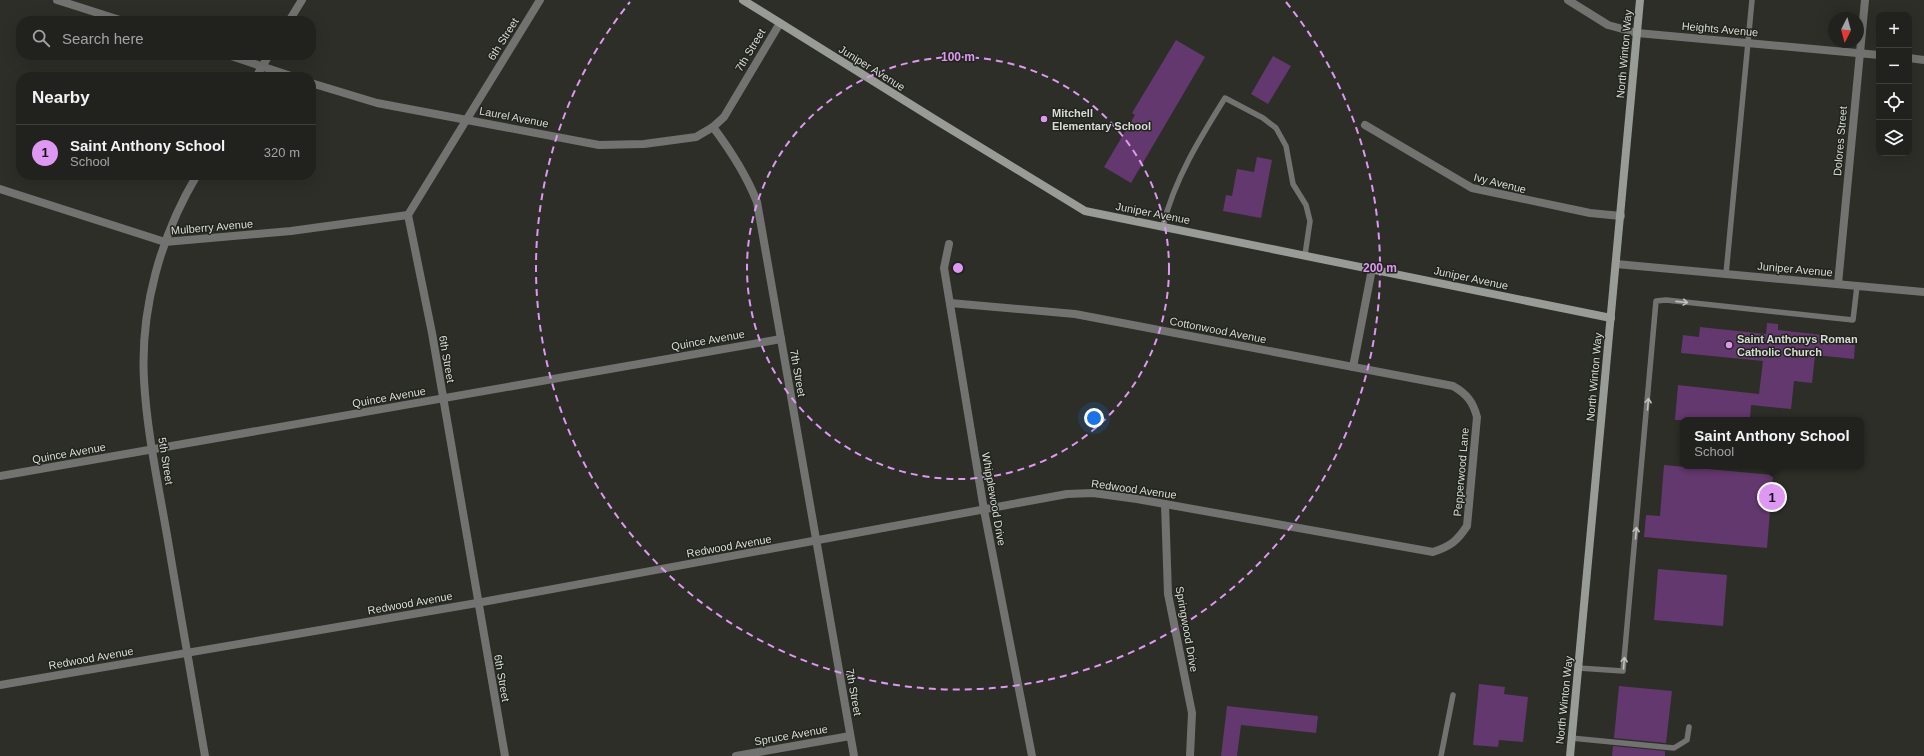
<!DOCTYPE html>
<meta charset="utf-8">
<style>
:root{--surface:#21221d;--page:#2d2f2a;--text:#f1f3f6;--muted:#a2a4a4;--line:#3e3f3b;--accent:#de98f2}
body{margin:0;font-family:Helvetica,sans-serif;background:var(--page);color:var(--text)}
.controls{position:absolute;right:12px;top:12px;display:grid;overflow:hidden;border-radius:8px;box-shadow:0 4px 16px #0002}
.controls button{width:36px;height:36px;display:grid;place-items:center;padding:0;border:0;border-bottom:1px solid var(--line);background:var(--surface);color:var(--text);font:20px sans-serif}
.compass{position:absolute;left:1828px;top:12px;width:36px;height:36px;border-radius:50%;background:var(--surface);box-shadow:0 4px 16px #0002;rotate:186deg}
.you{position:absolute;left:1094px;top:418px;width:14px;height:14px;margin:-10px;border:3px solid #fff;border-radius:50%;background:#1a73e8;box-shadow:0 0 0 6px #1a73e833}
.badge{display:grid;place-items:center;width:26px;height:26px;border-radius:50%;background:var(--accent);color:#111;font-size:13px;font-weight:700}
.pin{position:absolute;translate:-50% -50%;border:2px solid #fff;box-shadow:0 1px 4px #0006}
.popup{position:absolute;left:1680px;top:417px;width:184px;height:52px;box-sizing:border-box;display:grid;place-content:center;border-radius:8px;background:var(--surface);filter:drop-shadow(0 1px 3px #0005);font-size:13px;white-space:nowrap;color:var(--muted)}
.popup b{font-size:15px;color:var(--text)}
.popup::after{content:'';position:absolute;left:50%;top:100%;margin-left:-8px;border:8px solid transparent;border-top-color:var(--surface)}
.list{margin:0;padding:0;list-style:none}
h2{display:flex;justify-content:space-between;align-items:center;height:52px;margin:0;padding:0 16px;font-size:17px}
h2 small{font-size:13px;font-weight:400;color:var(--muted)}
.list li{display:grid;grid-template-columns:26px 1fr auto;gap:12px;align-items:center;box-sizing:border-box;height:56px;padding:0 16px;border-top:1px solid var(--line)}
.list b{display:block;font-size:15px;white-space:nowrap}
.list p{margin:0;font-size:13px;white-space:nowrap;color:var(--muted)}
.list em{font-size:13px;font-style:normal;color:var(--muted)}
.icon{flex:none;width:22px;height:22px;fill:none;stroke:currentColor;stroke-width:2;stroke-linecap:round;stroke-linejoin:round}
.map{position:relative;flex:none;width:1924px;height:756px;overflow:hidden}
.search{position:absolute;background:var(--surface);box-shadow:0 4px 16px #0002;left:16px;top:16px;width:300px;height:44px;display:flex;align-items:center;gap:10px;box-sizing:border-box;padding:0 14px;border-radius:16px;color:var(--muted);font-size:15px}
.panel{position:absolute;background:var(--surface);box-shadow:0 4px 16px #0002;left:16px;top:72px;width:300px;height:108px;border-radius:16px}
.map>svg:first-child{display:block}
.building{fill:#63386e}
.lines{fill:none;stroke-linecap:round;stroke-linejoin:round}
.lane{stroke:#727370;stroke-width:5.5}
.street{stroke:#727370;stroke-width:8}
.secondary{stroke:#999b96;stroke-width:8}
.oneway{stroke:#bfc1bc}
.ring{fill:none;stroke:#de98f2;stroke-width:2;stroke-dasharray:7 5}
.poi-dot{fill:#de98f2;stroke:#22241e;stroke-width:1.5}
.labels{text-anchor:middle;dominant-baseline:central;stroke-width:3;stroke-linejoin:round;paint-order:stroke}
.street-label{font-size:11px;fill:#d9dbd6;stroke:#22241e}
.poi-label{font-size:11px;font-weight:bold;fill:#d9dbd6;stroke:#22241e;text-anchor:start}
.centre{fill:#de98f2;stroke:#22241e;stroke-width:2}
.ring-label{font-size:12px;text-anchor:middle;font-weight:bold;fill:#de98f2;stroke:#22241e;stroke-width:3;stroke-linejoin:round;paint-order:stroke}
</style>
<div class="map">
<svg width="1924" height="756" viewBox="0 0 1924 756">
<rect width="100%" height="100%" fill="#2c2e27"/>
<g class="building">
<path d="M1176,40L1205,57L1131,183L1104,167L1135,115L1132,113Z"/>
<path d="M1273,56L1291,66L1268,104L1251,94Z"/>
<path d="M1257,157L1272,160L1261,218L1223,211L1226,195L1232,196L1237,169L1254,172Z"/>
<path d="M1767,323L1778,324V330L1841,337V343L1855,345L1854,359L1815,355L1812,383L1794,381L1791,409L1751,405L1750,420L1700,417L1699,420H1675L1678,385L1759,394L1763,361L1681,353L1683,335L1699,337L1700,327L1766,334Z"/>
<path d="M1664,465L1773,475L1767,548L1644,537L1646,515L1660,516Z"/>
<path d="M1658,569L1727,575L1723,626L1654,620Z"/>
<path d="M1479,684L1505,687L1504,694L1528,697L1523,742L1499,740L1498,747L1473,745Z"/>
<path d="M1619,686L1672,691L1666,743L1614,738Z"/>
<path d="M1227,706L1318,716L1316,733L1241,725L1237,756H1221Z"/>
<path d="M1613,746L1665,751V756H1612Z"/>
</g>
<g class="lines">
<g class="lane">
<path d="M1163,226C1174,180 1200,138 1225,98L1263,118L1276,128L1286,146L1293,184L1306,205L1310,221L1305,255"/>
<path d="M1726,274L1752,0"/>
<path d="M1578,668L1623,671L1656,301L1666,300L1853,320L1857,286"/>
<path d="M1571,738L1674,748L1687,740L1689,727"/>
<path d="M1441,756L1453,695"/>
</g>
<g class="street">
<path d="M57,0L123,21"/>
<path d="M1568,0L1608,25L1637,33L1879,55"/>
<path d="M289,21L302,0"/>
<path d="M228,55L294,77"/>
<path d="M1909,58L1924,60"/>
<path d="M256,77L269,55"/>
<path d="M311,83L377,103L599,145L644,144L696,137L713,127L724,117L780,23"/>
<path d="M1365,125L1472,188L1590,213L1621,216"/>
<path d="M713,127C731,151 746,174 757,202L854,756"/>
<path d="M197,175C161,235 140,309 144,380C147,434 159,488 168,541C180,613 193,685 205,756"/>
<path d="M0,189L165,242L291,231L408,215"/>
<path d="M949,244L944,268L984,510L1032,756"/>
<path d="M1616,264L1924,292"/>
<path d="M1838,284L1865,0"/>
<path d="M1353,367L1372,269"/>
<path d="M0,476L781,339"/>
<path d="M1165,504L1168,594L1192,713L1190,756"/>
<path d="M0,685L477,603L1067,494L1093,493L1137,499L1433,552C1451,546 1457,541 1467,526L1477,417C1473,402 1467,394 1453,386L1075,314L950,303"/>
<path d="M505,756L432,333L408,215L540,0"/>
<path d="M736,756L850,736"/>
</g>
<g class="secondary">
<path d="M743,0L939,122L1085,211L1611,318"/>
<path d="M1570,756L1640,0"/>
</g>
</g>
<defs><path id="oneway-shaft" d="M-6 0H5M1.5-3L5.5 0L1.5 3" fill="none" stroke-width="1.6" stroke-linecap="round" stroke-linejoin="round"/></defs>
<g class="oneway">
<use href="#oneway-shaft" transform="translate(1682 302) rotate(6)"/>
<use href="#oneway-shaft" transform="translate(1648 404) rotate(-85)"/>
<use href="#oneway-shaft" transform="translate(1636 533) rotate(-85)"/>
<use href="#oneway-shaft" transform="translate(1624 663) rotate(-85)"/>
</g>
<g class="ring">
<circle cx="958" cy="268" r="211"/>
<path d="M1286 2A422 422 0 1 1 630 2"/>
</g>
<g class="poi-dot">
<circle cx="1044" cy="119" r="4"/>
<circle cx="1729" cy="345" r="4"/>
</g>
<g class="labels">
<g class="street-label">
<text transform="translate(1720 29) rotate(5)">Heights Avenue</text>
<text transform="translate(503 39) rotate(-58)">6th Street</text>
<text transform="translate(750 50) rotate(-59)">7th Street</text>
<text transform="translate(1624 54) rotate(-85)">North Winton Way</text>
<text transform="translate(872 68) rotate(32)">Juniper Avenue</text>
<text transform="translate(514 117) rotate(11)">Laurel Avenue</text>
<text transform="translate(1840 141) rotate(-85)">Dolores Street</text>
<text transform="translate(1500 183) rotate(14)">Ivy Avenue</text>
<text transform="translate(1153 213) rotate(11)">Juniper Avenue</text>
<text transform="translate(212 227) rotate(-5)">Mulberry Avenue</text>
<text transform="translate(1795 269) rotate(5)">Juniper Avenue</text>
<text transform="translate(1471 278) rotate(12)">Juniper Avenue</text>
<text transform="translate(1218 330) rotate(11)">Cottonwood Avenue</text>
<text transform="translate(708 340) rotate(-10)">Quince Avenue</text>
<text transform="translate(447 359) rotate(80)">6th Street</text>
<text transform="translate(798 373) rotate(80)">7th Street</text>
<text transform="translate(1594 377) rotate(-85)">North Winton Way</text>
<text transform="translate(389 397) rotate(-10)">Quince Avenue</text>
<text transform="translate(69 453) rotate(-10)">Quince Avenue</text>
<text transform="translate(166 461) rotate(81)">5th Street</text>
<text transform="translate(1461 472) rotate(-85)">Pepperwood Lane</text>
<text transform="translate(1134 489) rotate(8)">Redwood Avenue</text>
<text transform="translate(994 499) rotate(80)">Whipplewood Drive</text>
<text transform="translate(729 546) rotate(-10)">Redwood Avenue</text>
<text transform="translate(410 603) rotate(-10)">Redwood Avenue</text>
<text transform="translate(1187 629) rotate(80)">Springwood Drive</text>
<text transform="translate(91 658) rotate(-10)">Redwood Avenue</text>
<text transform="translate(502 678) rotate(80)">6th Street</text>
<text transform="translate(854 692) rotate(80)">7th Street</text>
<text transform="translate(1564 700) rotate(-84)">North Winton Way</text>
<text transform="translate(791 735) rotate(-10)">Spruce Avenue</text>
</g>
<g class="poi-label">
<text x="1052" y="113">Mitchell<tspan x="1052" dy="13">Elementary School</tspan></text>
<text x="1737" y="339">Saint Anthonys Roman<tspan x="1737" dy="13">Catholic Church</tspan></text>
</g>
</g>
<circle cx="958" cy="268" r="6" class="centre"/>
<g class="ring-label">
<text x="958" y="61">100 m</text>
<text x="1380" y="272">200 m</text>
</g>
</svg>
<div class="controls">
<button>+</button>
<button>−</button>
<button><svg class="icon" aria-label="locate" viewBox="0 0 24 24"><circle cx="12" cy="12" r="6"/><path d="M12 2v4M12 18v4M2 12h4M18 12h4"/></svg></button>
<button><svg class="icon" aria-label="layers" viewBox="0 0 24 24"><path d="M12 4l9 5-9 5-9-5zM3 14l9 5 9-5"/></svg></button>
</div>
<svg class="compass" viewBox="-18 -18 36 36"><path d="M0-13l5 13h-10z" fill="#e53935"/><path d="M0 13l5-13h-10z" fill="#a2a4a4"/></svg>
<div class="you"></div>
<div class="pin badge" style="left:1772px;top:497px">1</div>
<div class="popup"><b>Saint Anthony School</b>School</div>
<div class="search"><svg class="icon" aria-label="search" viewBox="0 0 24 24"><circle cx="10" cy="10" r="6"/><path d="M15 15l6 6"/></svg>Search here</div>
<section class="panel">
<h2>Nearby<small></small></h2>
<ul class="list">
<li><span class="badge">1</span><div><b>Saint Anthony School</b><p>School</p></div><em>320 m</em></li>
</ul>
</section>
</div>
